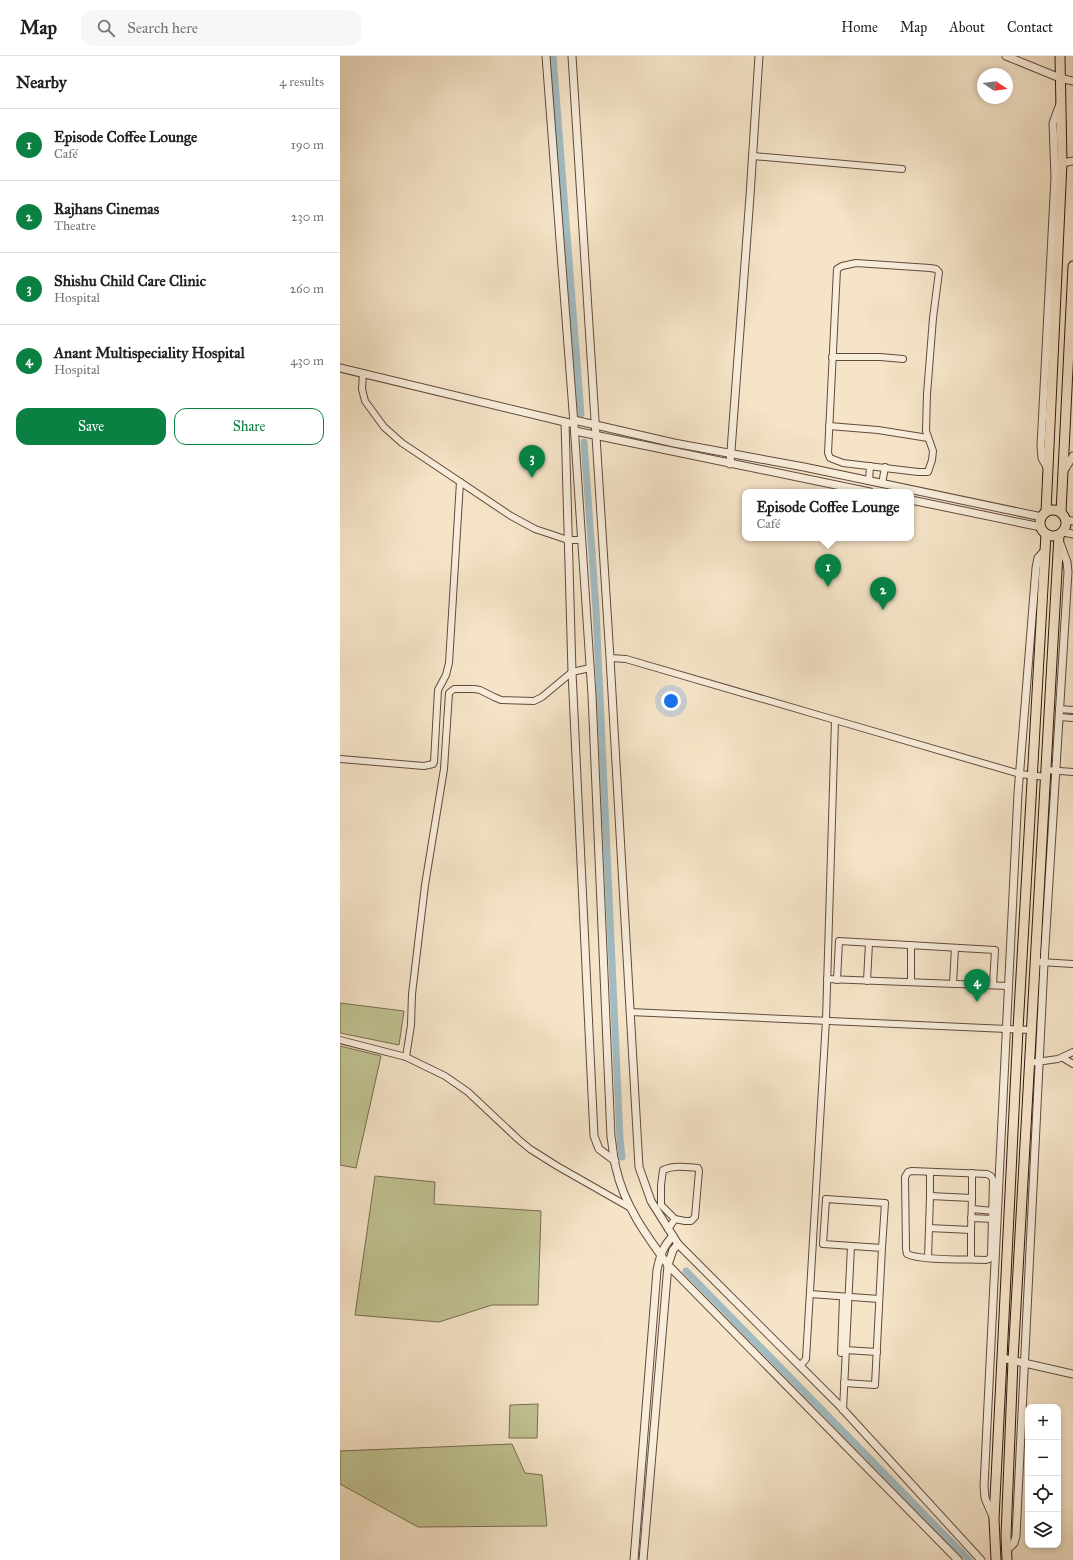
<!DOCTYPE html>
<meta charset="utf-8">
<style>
:root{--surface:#fff;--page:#f6f6f6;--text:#222;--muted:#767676;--line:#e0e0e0;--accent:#0b8043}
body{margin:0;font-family:"IM FELL Great Primer",serif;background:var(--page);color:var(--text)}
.controls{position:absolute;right:12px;bottom:12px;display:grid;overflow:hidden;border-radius:8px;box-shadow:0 2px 6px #0003}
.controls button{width:36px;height:36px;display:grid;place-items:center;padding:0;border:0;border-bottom:1px solid var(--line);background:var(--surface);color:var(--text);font:20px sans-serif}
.compass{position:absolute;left:637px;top:12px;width:36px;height:36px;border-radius:50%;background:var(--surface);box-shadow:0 2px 6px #0003;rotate:103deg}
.you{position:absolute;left:331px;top:645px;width:14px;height:14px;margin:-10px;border:3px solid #fff;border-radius:50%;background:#1a73e8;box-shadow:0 0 0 6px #1a73e833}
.badge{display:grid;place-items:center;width:26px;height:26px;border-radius:50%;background:var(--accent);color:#fff;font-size:13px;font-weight:700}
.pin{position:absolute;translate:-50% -33px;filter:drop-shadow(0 1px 2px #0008)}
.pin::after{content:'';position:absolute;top:21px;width:14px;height:12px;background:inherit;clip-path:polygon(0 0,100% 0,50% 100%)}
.popup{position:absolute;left:402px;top:433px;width:172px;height:52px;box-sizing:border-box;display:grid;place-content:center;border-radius:8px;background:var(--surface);filter:drop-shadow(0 1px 3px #0005);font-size:13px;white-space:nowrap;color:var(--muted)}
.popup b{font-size:15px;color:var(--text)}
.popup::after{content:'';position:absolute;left:50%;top:100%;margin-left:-8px;border:8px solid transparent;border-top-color:var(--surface)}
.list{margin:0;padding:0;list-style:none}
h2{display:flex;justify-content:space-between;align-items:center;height:52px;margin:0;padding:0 16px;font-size:17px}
h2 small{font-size:13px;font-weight:400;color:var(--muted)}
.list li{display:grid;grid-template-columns:26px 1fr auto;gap:12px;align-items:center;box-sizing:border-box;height:72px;padding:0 16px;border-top:1px solid var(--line)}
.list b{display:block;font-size:15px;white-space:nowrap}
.list p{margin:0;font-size:13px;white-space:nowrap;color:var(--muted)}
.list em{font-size:13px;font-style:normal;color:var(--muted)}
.actions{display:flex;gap:8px;padding:12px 16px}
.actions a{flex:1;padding:9px 0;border:1px solid var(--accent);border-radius:12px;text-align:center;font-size:14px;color:var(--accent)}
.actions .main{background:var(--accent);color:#fff}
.icon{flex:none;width:22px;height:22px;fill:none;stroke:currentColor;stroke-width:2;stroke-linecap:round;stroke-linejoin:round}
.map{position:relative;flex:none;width:733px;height:1504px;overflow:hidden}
header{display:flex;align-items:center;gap:24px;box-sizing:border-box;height:56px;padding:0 20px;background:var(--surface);border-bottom:1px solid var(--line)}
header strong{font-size:19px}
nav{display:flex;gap:22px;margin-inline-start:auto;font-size:14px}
.search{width:280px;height:36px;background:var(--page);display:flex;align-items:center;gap:10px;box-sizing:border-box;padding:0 14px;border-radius:12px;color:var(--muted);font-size:15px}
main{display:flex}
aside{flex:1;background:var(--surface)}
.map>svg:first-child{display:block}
.green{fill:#c0c393;stroke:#786d50}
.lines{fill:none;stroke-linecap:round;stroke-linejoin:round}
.canal{stroke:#a2bbc1;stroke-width:7}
.minor-casing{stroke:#614a3c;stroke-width:8}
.tertiary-casing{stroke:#614a3c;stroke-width:9}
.primary-casing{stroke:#30170d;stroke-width:11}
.minor{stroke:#f8eddb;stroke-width:6}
.tertiary{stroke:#f8eddb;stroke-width:7}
.primary{stroke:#f5e4c8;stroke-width:9}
</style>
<header>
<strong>Map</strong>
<div class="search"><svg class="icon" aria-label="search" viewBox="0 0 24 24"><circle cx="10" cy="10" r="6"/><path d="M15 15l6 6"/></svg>Search here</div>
<nav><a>Home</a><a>Map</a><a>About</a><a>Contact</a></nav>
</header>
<main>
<aside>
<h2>Nearby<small>4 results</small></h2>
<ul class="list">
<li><span class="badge">1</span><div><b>Episode Coffee Lounge</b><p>Café</p></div><em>190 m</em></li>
<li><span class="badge">2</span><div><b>Rajhans Cinemas</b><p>Theatre</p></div><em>230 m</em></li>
<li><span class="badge">3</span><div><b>Shishu Child Care Clinic</b><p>Hospital</p></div><em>260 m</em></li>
<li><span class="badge">4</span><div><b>Anant Multispeciality Hospital</b><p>Hospital</p></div><em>430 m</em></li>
</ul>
<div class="actions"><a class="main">Save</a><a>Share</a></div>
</aside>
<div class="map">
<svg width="733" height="1504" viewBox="0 0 733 1504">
<rect width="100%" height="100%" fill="#f5e4c8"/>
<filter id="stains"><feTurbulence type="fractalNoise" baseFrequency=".005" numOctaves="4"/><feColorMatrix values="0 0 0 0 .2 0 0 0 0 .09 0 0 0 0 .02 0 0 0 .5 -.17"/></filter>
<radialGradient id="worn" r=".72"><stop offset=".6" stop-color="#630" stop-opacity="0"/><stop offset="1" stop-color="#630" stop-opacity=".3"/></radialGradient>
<g class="green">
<path d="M0,947L64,955L59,989L0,977Z"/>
<path d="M0,990L41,1000L16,1112L0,1109Z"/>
<path d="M35,1120L95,1126L94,1148L201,1155L198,1249H152L99,1266L15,1259Z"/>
<path d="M198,1348L197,1382H169L170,1349Z"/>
<path d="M172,1388L185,1417L202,1419L207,1470L78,1471L0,1428V1395Z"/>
</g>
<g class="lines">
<g class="canal">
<path d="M213,0L241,358"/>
<path d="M244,386L256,553L280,1083L282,1101"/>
<path d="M346,1215L629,1504"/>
</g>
<defs>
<g id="minor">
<path d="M413,100L562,113"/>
<path d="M516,207L590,212L596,213L599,216L593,262L587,338L586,375L593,395L592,404L588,416H578L503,407L490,402L488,397L497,213L502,210Z"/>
<path d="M492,301H540L563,303"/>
<path d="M23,317L22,333L25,345L44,371L62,387L171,460L195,473L228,484H242"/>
<path d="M489,370L538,374L588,382"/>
<path d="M529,425L530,410"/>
<path d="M542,428L545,411"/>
<path d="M270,602L286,603L495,664L486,964L466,1303L460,1310"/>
<path d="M719,653L733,654"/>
<path d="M719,661L733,662"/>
<path d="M495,664L680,718L706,721"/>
<path d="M0,703L84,710L93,708L94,706L98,634L106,619L109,607L120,426"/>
<path d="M707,714L733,716"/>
<path d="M571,889V926"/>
<path d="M700,906L733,908"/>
<path d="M487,923L668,930"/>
<path d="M497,924L499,885L655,894L653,929"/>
<path d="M527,925L529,887"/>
<path d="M613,928L615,892"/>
<path d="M290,956L691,974"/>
<path d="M0,984L66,1001L105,1020L128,1036L178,1083L190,1093L217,1110L289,1151"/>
<path d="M66,1001L71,969L72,938L85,829L104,713L109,637L114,633H134L140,634L154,641L161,644L194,645L202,641L232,616L250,612"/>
<path d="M723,1002L733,1008"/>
<path d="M689,1007L718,1003L733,996"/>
<path d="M572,1115L647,1118L651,1120L653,1124L651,1200L649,1203L646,1204C627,1203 581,1205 567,1198L566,1193L565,1121L568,1116Z"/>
<path d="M590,1116V1140"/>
<path d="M590,1140L632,1142L631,1174L589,1172Z"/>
<path d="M632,1142V1117"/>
<path d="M632,1153L654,1155"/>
<path d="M631,1162L654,1163"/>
<path d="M328,1173L335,1163L321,1149V1129L323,1114C334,1109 346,1111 358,1112L359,1115L355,1161L351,1165H345L335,1163"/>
<path d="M588,1202L589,1172"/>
<path d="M631,1203V1174"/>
<path d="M470,1238L539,1243"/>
<path d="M505,1294L537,1296"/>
<path d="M501,1297L503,1241"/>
<path d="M504,1327L535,1329L542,1192L483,1188L486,1143L545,1147L542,1192"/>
<path d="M503,1354L511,1190"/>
</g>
<g id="tertiary">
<path d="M206,0L234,368L252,639L271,1081C273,1091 273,1102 276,1112C284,1149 306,1179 328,1209L618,1504"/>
<path d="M232,0L270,602L299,1111L311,1145L338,1188L498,1348L641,1504"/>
<path d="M666,0L720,22L733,25"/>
<path d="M722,107L733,105"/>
<path d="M0,312L229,367"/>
<path d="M234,364L334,387L464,411L702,461"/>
<path d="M225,366L232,616L254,1080L259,1093L275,1105"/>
<path d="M235,375L530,436"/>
<path d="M390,408L410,140L419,0"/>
<path d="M708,413L702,402L701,390L715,121L713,67L720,48"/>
<path d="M723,416L733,400"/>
<path d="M571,444L701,471"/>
<path d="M726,464L733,465"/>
<path d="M723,476L733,478"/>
<path d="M662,1302L733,1318"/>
<path d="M654,1463L645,1442L644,1430L678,737L696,512L698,502L705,494"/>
<path d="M667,1494L674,1487L676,1480L704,907L728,516L727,506L720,487"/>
<path d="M294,1504L317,1214C320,1200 323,1190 333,1180"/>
<path d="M303,1504L328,1209L333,1194L338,1188"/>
</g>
<g id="primary">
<circle cx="713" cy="467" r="13"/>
<path d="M706,456L722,107L720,0"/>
<path d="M721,456L733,210"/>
<path d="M656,1504L654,1463L662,1302L678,973L706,478"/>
<path d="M667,1504L666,1480L673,1304L719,479"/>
</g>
</defs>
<use href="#minor" class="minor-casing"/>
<use href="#tertiary" class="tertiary-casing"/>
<use href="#primary" class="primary-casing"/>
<use href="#minor" class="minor"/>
<use href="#tertiary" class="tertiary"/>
<use href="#primary" class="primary"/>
</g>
<rect width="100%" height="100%" filter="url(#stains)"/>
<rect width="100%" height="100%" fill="url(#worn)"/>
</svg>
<div class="controls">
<button>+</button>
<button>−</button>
<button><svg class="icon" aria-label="locate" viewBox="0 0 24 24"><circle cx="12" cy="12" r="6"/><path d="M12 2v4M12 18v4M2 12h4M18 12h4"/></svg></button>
<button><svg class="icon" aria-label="layers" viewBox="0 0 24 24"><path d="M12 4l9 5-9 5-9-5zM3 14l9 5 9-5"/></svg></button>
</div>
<svg class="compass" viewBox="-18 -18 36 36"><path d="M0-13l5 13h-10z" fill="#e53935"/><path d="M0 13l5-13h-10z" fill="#767676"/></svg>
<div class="you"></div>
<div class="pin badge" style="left:488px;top:531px">1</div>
<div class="popup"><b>Episode Coffee Lounge</b>Café</div>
<div class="pin badge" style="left:543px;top:554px">2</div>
<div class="pin badge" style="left:192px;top:422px">3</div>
<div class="pin badge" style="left:637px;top:946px">4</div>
</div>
</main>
